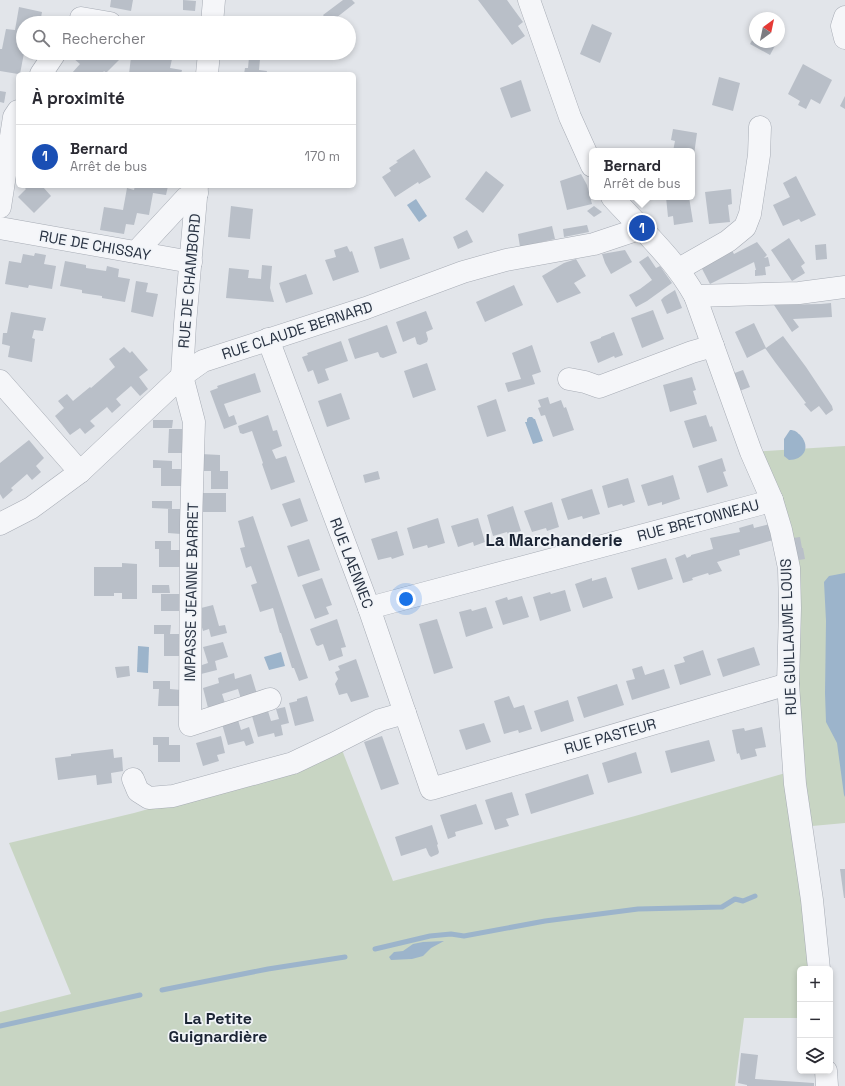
<!DOCTYPE html>
<html lang="fr">
<meta charset="utf-8">
<style>
:root{--surface:#fff;--page:#f2f2f3;--text:#2b2b33;--muted:#7c7c81;--line:#e1e1e2;--accent:#d93025}
body{margin:0;font-family:"Space Grotesk",sans-serif;background:var(--page);color:var(--text)}
.controls{position:absolute;right:12px;bottom:12px;display:grid;overflow:hidden;border-radius:6px;box-shadow:0 2px 6px #0003}
.controls button{width:36px;height:36px;display:grid;place-items:center;padding:0;border:0;border-bottom:1px solid var(--line);background:var(--surface);color:var(--text);font:20px sans-serif}
.compass{position:absolute;left:749px;top:12px;width:36px;height:36px;border-radius:50%;background:var(--surface);box-shadow:0 2px 6px #0003;rotate:33deg}
.you{position:absolute;left:406px;top:599px;width:14px;height:14px;margin:-10px;border:3px solid #fff;border-radius:50%;background:#1a73e8;box-shadow:0 0 0 6px #1a73e833}
.badge{display:grid;place-items:center;width:26px;height:26px;border-radius:50%;background:var(--accent);color:#fff;font-size:13px;font-weight:700}
.pin{position:absolute;translate:-50% -50%;border:2px solid #fff;box-shadow:0 1px 4px #0006}
.popup{position:absolute;left:589px;top:148px;width:106px;height:52px;box-sizing:border-box;display:grid;place-content:center;border-radius:6px;background:var(--surface);filter:drop-shadow(0 1px 3px #0005);font-size:13px;white-space:nowrap;color:var(--muted)}
.popup b{font-size:15px;color:var(--text)}
.popup::after{content:'';position:absolute;left:50%;top:100%;margin-left:-8px;border:8px solid transparent;border-top-color:var(--surface)}
.list{margin:0;padding:0;list-style:none}
h2{display:flex;justify-content:space-between;align-items:center;height:52px;margin:0;padding:0 16px;font-size:17px}
h2 small{font-size:13px;font-weight:400;color:var(--muted)}
.list li{display:grid;grid-template-columns:26px 1fr auto;gap:12px;align-items:center;box-sizing:border-box;height:64px;padding:0 16px;border-top:1px solid var(--line)}
.list b{display:block;font-size:15px;white-space:nowrap}
.list p{margin:0;font-size:13px;white-space:nowrap;color:var(--muted)}
.list em{font-size:13px;font-style:normal;color:var(--muted)}
.icon{flex:none;width:22px;height:22px;fill:none;stroke:currentColor;stroke-width:2;stroke-linecap:round;stroke-linejoin:round}
.map{position:relative;flex:none;width:845px;height:1086px;overflow:hidden}
.search{position:absolute;background:var(--surface);box-shadow:0 2px 6px #0003;left:16px;top:16px;width:340px;height:44px;display:flex;align-items:center;gap:10px;box-sizing:border-box;padding:0 14px;border-radius:22px;color:var(--muted);font-size:15px}
.panel{position:absolute;background:var(--surface);box-shadow:0 2px 6px #0003;left:16px;top:72px;width:340px;height:116px;border-radius:6px}
.map>svg:first-child{display:block}
.green{fill:#c8d5c3}
.water{fill:#9cb4cb}
.lines{fill:none;stroke-linecap:round;stroke-linejoin:round}
.stream{stroke:#9cb4cb;stroke-width:5}
.building{fill:#b9bfc8}
.minor-casing{stroke:#a7acb5;stroke-width:23}
.minor{stroke:#f5f6f9;stroke-width:22}
.labels{text-anchor:middle;dominant-baseline:central;stroke-width:3.5;stroke-linejoin:round;paint-order:stroke}
.street-label{font-size:15px;fill:#293343;stroke:#f1f4f8}
.neighbourhood-label{font-size:16px;font-weight:bold;fill:#1b2434;stroke:#f1f4f8}
.quarter-label{font-size:17px;font-weight:bold;fill:#1b2434;stroke:#f1f4f8}
</style>
<div class="map">
<svg width="845" height="1086" viewBox="0 0 845 1086">
<rect width="100%" height="100%" fill="#e2e5ea"/>
<g class="green">
<path d="M845,446V823L801,827L790,608L751,452Z"/>
<path d="M342,750L393,881L635,816L789,772L808,923V969H800V1018H744L735,1086H0V1012L71,994L9,843L134,813L293,769Z"/>
</g>
<g class="water">
<path d="M416,199L427,216L419,222L407,205Z"/>
<path d="M529,417H532L534,419H535L543,441L533,444L525,422H527V419Z"/>
<path d="M790,430C795,430 797,432 801,436C811,448 803,460 789,460L784,456V439Z"/>
<path d="M845,573V797L844,795L837,743L826,722L825,693L826,621L824,582L829,576Z"/>
<path d="M138,646L149,647L148,673L137,672Z"/>
<path d="M281,652L285,666L269,670L264,657Z"/>
<path d="M444,941L431,948L423,956L412,959L391,960L389,957L394,952L403,951L413,944L423,942Z"/>
</g>
<g class="lines">
<g class="stream">
<path d="M375,949L430,936L451,934L464,936L545,921L638,909L722,907L735,899L743,901L755,896"/>
<path d="M162,990L268,969L345,957"/>
<path d="M0,1026L140,995"/>
</g>
</g>
<g class="building">
<path d="M111,0H133L131,11L110,7Z"/>
<path d="M183,0L196,1L195,11L183,10Z"/>
<path d="M343,0H352L355,3L336,18L334,17L328,22L323,15Z"/>
<path d="M478,0H507L523,22L518,26L525,36L512,45Z"/>
<path d="M19,7L42,12L40,23H23L24,53L20,74H18L0,71V49H2L6,29L15,30Z"/>
<path d="M255,17L276,19V23H255Z"/>
<path d="M779,23L785,27L779,38Z"/>
<path d="M592,24L612,33L600,63L580,54Z"/>
<path d="M755,35V42H777L770,55L750,44Z"/>
<path d="M78,53H118L122,57L106,73L104,71L102,74H73L72,73L80,64L73,58Z"/>
<path d="M149,53H160V57L172,59L170,68L182,70L181,74H129L131,57L148,60Z"/>
<path d="M249,57L260,59L259,70L267,71L266,74H244L245,68H248Z"/>
<path d="M803,64L832,80L820,104L811,99L806,109L798,105L800,101L788,94Z"/>
<path d="M719,77L740,83L733,111L712,105Z"/>
<path d="M521,80L531,111L511,118L500,88Z"/>
<path d="M0,91L6,92L4,103L0,102Z"/>
<path d="M845,96V109L840,106Z"/>
<path d="M673,129L697,133L693,162H692V151H673L675,141L671,140Z"/>
<path d="M414,149L431,177L419,184L418,182L395,197L382,177L391,171L389,168L398,162L396,161Z"/>
<path d="M486,171L504,185L483,213L465,199Z"/>
<path d="M581,174L587,185L592,204L567,210L560,181Z"/>
<path d="M796,176L816,215L801,222L799,219L783,226L773,205L790,197L783,183Z"/>
<path d="M23,186H44L43,187L51,196L34,213L18,197L26,189Z"/>
<path d="M135,186H168L166,195L153,193L149,215L137,213L134,225L126,224L124,234L100,230L104,207L123,210L127,188L134,190Z"/>
<path d="M731,189L732,204L728,205L730,222L709,224L705,192Z"/>
<path d="M666,197H689L693,222L674,225L673,216L668,217Z"/>
<path d="M231,206L253,209L250,239L228,237Z"/>
<path d="M594,206L602,212L594,217L587,211Z"/>
<path d="M587,225L589,232L564,237L563,229Z"/>
<path d="M552,226L555,239L520,247L518,234Z"/>
<path d="M467,230L473,242L458,249L453,237Z"/>
<path d="M403,238L410,259L380,269L374,247Z"/>
<path d="M789,238L805,263L801,266L805,273L792,281L771,250Z"/>
<path d="M757,242L767,255L764,258L768,257L770,266L765,267L766,275L755,276V270H756L754,262L710,284L700,265L730,247L734,254Z"/>
<path d="M826,244L827,259L816,260L815,245Z"/>
<path d="M347,246L350,252L352,251L359,272L333,281L325,260L336,257L334,250Z"/>
<path d="M625,250L632,262L611,274L605,263L602,254Z"/>
<path d="M35,253L46,255L44,264L56,266L52,289L29,285L28,288L5,284L9,261L21,263L23,254L34,256Z"/>
<path d="M648,256L656,268L660,266L672,283L647,301L636,307L629,295L640,289L652,280L639,262Z"/>
<path d="M576,259L586,276L574,283L581,293L557,303L542,276L564,263Z"/>
<path d="M65,261L86,265V268L106,271L107,266L119,269L118,277L130,279L125,302L102,298V296L82,293V290L60,286Z"/>
<path d="M262,265L272,266L270,288L274,302L226,298L229,268L249,270L248,278L261,279Z"/>
<path d="M306,274L313,294L286,303L279,283Z"/>
<path d="M136,281L148,283L146,292L158,294L153,317L131,312Z"/>
<path d="M514,285L523,305L485,322L476,302Z"/>
<path d="M675,290L682,308L667,314L661,300L664,297Z"/>
<path d="M831,303L832,317L793,319L799,327L792,332L774,305L821,304Z"/>
<path d="M653,310L664,339L642,348L631,318Z"/>
<path d="M426,311L433,329L426,332L428,339L427,342L420,345L417,344L415,337L403,342L396,322Z"/>
<path d="M11,312L46,318L43,331L34,330L32,338L35,339L32,362L8,357L10,346L2,344L3,333H7Z"/>
<path d="M754,323L766,348L783,336L806,367L832,406L833,410L826,415L819,406L811,412L804,404L806,403L775,362L765,348H766L747,358L735,332Z"/>
<path d="M387,325L397,353L383,358L380,357L378,352L355,359L348,339Z"/>
<path d="M614,332L623,355L615,358L614,356L598,363L590,342L601,338V337Z"/>
<path d="M341,341L348,361L325,369L329,380L318,384L313,370L308,372L302,357L308,355L307,353Z"/>
<path d="M532,345L541,372L532,375L535,384L508,392L505,383L521,379L512,353Z"/>
<path d="M124,347L130,353L132,351L148,370L139,377L148,389L140,396L131,386L116,399L121,405L112,413L107,407L90,421L95,426L85,434L80,428L70,435L55,416L64,408L58,401L67,394L73,401L90,387L91,388L115,367L109,359Z"/>
<path d="M427,363L436,390L413,398L404,371Z"/>
<path d="M743,370L750,387L737,392L729,375Z"/>
<path d="M255,373L261,392L224,404L229,417L234,415L237,424L224,429L210,391L218,388L217,386Z"/>
<path d="M692,377L696,390L693,391L697,404L670,412L663,385Z"/>
<path d="M341,393L350,419L327,427L318,401Z"/>
<path d="M548,397L550,404L561,400L564,408L566,407L574,430L553,437L545,415L541,416L538,408L541,407L538,400Z"/>
<path d="M496,399L506,431L487,437L477,406Z"/>
<path d="M268,415L273,431L277,430L282,446L272,450L276,459L286,456L295,482L271,490L262,464L263,463L252,431L243,434L240,433L238,426Z"/>
<path d="M706,415L710,427L712,426L717,441L693,448L684,421Z"/>
<path d="M153,420H173L172,428H153Z"/>
<path d="M169,429H182V453H168Z"/>
<path d="M29,440L44,458L36,466L41,472L32,480L27,474L11,488L13,490L3,499L0,494V463Z"/>
<path d="M201,454L220,455V471H228V489H211V471H200Z"/>
<path d="M722,458L726,471L723,472L728,486L707,493L698,466Z"/>
<path d="M153,460L172,461V469H182V486H161V468H153Z"/>
<path d="M378,471L380,479L365,483L363,475Z"/>
<path d="M673,475L680,499L662,505V502L648,506L641,485Z"/>
<path d="M628,478L635,502L623,506L622,504L608,508L602,486Z"/>
<path d="M592,489L600,514L583,519L582,516L568,520L561,499Z"/>
<path d="M201,493H226V512H203V503H201Z"/>
<path d="M300,498L308,521L291,527L282,504Z"/>
<path d="M152,501H172V509L152,508Z"/>
<path d="M552,502L559,527L547,531L546,528L532,532L524,511Z"/>
<path d="M513,506L521,531L508,534L507,532L493,536L487,515Z"/>
<path d="M168,509H181V534L168,533Z"/>
<path d="M253,516L308,678L299,681L294,668H292L281,633H280L273,608L260,612L251,585L257,583L251,566L246,568L240,548L245,547L238,521Z"/>
<path d="M438,518L445,543L428,548L427,545L413,549L407,528Z"/>
<path d="M478,518L485,542L474,546L473,542L458,547L451,526Z"/>
<path d="M753,524L754,528L770,524L773,540L739,550L740,555L717,562L722,571L709,575L708,573L692,578L693,580L683,583L675,558L685,554L687,558L691,556V555L713,549L710,538L740,532L739,528Z"/>
<path d="M397,531L404,555L392,559L391,557L378,560L371,539Z"/>
<path d="M800,537L802,548H803L805,559L793,561V538Z"/>
<path d="M309,539L320,570L298,577L287,546Z"/>
<path d="M155,541H171V550H182V567H159V549H155Z"/>
<path d="M666,558L673,579L638,590L631,568Z"/>
<path d="M122,563L137,564V599H122V593H114V596H94V567H122Z"/>
<path d="M606,577L613,598L583,608L575,584L592,578V581Z"/>
<path d="M322,578L332,605L326,607L329,614L315,619L302,585Z"/>
<path d="M152,585H169L170,593H152Z"/>
<path d="M565,590L571,611L540,621L533,597L550,592L551,594Z"/>
<path d="M161,594H181L180,611H161Z"/>
<path d="M522,596L529,617L503,625L495,601L507,597L508,600Z"/>
<path d="M213,605L219,626L225,625L227,633L211,637L209,629L203,631L197,609Z"/>
<path d="M486,607L493,628L466,637L459,612L471,609L472,611Z"/>
<path d="M337,619L346,647L341,648L343,656L329,661L323,644L318,646L316,645L310,629Z"/>
<path d="M437,619L453,668L434,674L419,624Z"/>
<path d="M154,625H171L170,634H181V656H164V634H154Z"/>
<path d="M223,642L228,657L215,661L217,670L201,674L199,666L208,663L203,647Z"/>
<path d="M754,647L760,665L723,677L717,659Z"/>
<path d="M703,650L711,675L680,685L674,665L685,662L683,657Z"/>
<path d="M356,659L369,697L351,702L347,693L339,695L335,684L338,679L335,672L340,670L338,666Z"/>
<path d="M129,666L130,676L117,678L115,667Z"/>
<path d="M642,666L645,675L664,669L670,688L632,700L626,681L635,679L632,669Z"/>
<path d="M234,673L235,679L251,674L257,694L241,699L238,689L222,694L225,703L208,708L203,688L219,683L218,678Z"/>
<path d="M153,681H170V689L181,690V706H158L159,689H153Z"/>
<path d="M617,684L624,705L584,718L577,697Z"/>
<path d="M307,696L314,721L295,726L289,703L297,701V699Z"/>
<path d="M509,696L514,708L524,705L532,729L519,733L518,730L504,734L494,701Z"/>
<path d="M568,700L574,721L541,732L534,711Z"/>
<path d="M285,707L289,723L281,725L283,735L275,737L274,733L258,737L252,716L268,711L271,721L279,719L276,709Z"/>
<path d="M238,720L241,730L249,727L254,743L246,746L244,741L228,745L222,724Z"/>
<path d="M484,723L491,742L466,750L459,730Z"/>
<path d="M762,727L766,747L755,749L757,756L741,760L739,753L737,754L732,730L744,728L745,731Z"/>
<path d="M221,736L225,753L217,755L219,761L203,766L196,743Z"/>
<path d="M382,736L399,784L381,790L364,742Z"/>
<path d="M153,737H169V745H180V762H158V745H153Z"/>
<path d="M709,740L715,761L671,773L665,751Z"/>
<path d="M113,749L114,758L122,757L123,771L111,773L112,783L97,785L96,775L58,780L55,758L71,756V754Z"/>
<path d="M636,752L642,773L608,783L602,763Z"/>
<path d="M588,774L594,794L531,814L525,794Z"/>
<path d="M512,792L519,815L506,819L509,826L495,830L485,800Z"/>
<path d="M476,804L483,824L455,832L456,836L448,839L440,815Z"/>
<path d="M432,825L438,844L437,845L439,852L438,854L431,857L429,855L426,848L401,856L395,837Z"/>
<path d="M840,869H845V898H844Z"/>
<path d="M741,1053L758,1055L755,1079L814,1083V1086H747V1085L738,1083Z"/>
</g>
<g class="lines">
<defs>
<g id="minor">
<path d="M529,0L570,117L592,166"/>
<path d="M845,17L842,26L845,38"/>
<path d="M81,18L110,23"/>
<path d="M212,23L214,0"/>
<path d="M41,74L55,53"/>
<path d="M207,74L209,53"/>
<path d="M197,186L185,324L182,376L194,422L191,523L190,725L270,699"/>
<path d="M612,197C641,229 674,258 695,296L751,452L772,500L781,530L789,568L790,608L788,684L795,784L812,900L819,969"/>
<path d="M0,207L14,117L18,111"/>
<path d="M0,228L191,262"/>
<path d="M136,252L186,198L197,193"/>
<path d="M679,269L728,241L745,227L750,214L759,155L760,127"/>
<path d="M695,296L799,293L845,287"/>
<path d="M268,339L369,608L431,789L788,684"/>
<path d="M569,379L585,382L599,387L692,352L713,346"/>
<path d="M0,381L80,472"/>
<path d="M0,524L31,508L80,472L182,376L203,361L366,308L463,272L506,260L594,244L642,228"/>
<path d="M369,608L760,504L772,500"/>
<path d="M133,779L138,791L149,798L173,796L293,763L333,744L380,720L405,713"/>
<path d="M826,1071L827,1086"/>
</g>
</defs>
<use href="#minor" class="minor-casing"/>
<use href="#minor" class="minor"/>
</g>
<g class="labels">
<g class="street-label">
<text transform="translate(95 245) rotate(10)">RUE DE CHISSAY</text>
<text transform="translate(189 281) rotate(-85)">RUE DE CHAMBORD</text>
<text transform="translate(297 330) rotate(-18)">RUE CLAUDE BERNARD</text>
<text transform="translate(698 520) rotate(-15)">RUE BRETONNEAU</text>
<text transform="translate(352 563) rotate(69)">RUE LAENNEC</text>
<text transform="translate(191 592) rotate(-89)">IMPASSE JEANNE BARRET</text>
<text transform="translate(788 637) rotate(-92)">RUE GUILLAUME LOUIS</text>
<text transform="translate(610 736) rotate(-16)">RUE PASTEUR</text>
</g>
<g class="neighbourhood-label">
<text x="218" y="1018">La Petite<tspan x="218" dy="18">Guignardière</tspan></text>
</g>
<g class="quarter-label">
<text x="554" y="540">La Marchanderie</text>
</g>
</g>
</svg>
<div class="controls">
<button>+</button>
<button>−</button>
<button><svg class="icon" aria-label="layers" viewBox="0 0 24 24"><path d="M12 4l9 5-9 5-9-5zM3 14l9 5 9-5"/></svg></button>
</div>
<svg class="compass" viewBox="-18 -18 36 36"><path d="M0-13l5 13h-10z" fill="#e53935"/><path d="M0 13l5-13h-10z" fill="#7c7c81"/></svg>
<div class="you"></div>
<div class="pin badge" style="left:642px;top:228px;background:#1a4fb4">1</div>
<div class="popup"><b>Bernard</b>Arrêt de bus</div>
<div class="search"><svg class="icon" aria-label="search" viewBox="0 0 24 24"><circle cx="10" cy="10" r="6"/><path d="M15 15l6 6"/></svg>Rechercher</div>
<section class="panel">
<h2>À proximité<small></small></h2>
<ul class="list">
<li><span class="badge" style="background:#1a4fb4">1</span><div><b>Bernard</b><p>Arrêt de bus</p></div><em>170 m</em></li>
</ul>
</section>
</div>
